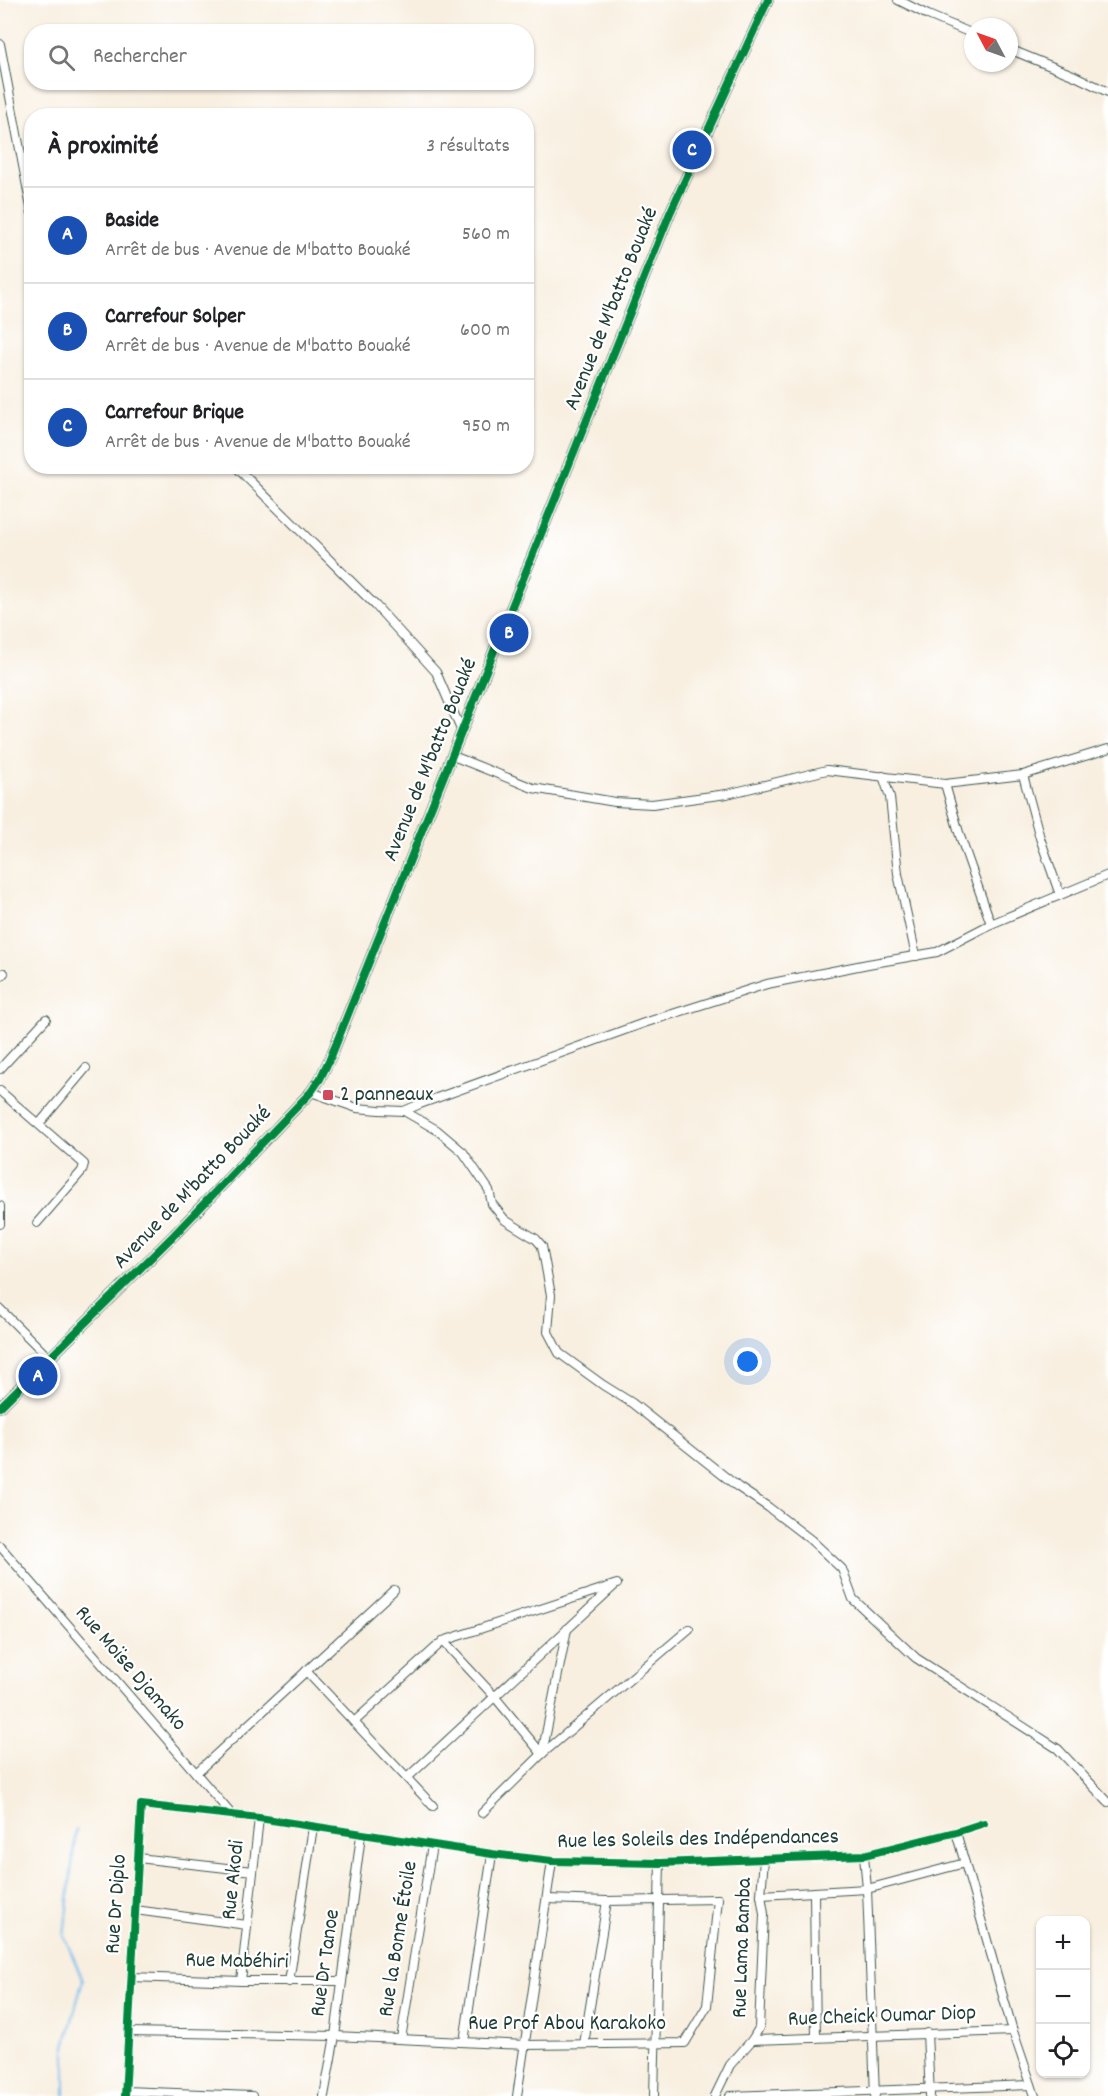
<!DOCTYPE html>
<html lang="fr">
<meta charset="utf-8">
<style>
:root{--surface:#fff;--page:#f6f6f6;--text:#202124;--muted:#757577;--line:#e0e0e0;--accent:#1a73e8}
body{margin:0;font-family:Dekko,sans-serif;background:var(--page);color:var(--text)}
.controls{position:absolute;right:18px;bottom:18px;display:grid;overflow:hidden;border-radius:12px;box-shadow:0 2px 4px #0004}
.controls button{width:54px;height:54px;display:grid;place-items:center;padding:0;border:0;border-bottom:2px solid var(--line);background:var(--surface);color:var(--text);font:30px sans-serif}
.compass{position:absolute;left:964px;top:18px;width:54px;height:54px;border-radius:50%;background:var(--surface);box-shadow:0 2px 4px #0004;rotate:311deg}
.you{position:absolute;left:748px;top:1362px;width:21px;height:21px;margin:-15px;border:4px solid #fff;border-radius:50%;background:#1a73e8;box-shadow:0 0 0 9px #1a73e833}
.badge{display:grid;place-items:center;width:39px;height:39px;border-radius:50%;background:var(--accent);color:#fff;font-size:20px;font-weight:700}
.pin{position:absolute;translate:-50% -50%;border:3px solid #fff;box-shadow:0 2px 6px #0006}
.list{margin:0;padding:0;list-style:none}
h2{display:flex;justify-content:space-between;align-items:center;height:78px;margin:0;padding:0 24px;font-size:26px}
h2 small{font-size:20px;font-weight:400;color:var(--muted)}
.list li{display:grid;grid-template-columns:39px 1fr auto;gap:18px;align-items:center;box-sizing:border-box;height:96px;padding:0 24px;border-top:2px solid var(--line)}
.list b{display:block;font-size:22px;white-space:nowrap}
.list p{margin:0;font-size:20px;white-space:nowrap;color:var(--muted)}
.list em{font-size:20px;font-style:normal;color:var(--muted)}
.icon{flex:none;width:33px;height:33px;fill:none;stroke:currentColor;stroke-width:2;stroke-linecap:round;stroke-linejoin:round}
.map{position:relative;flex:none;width:1108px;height:2096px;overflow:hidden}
.search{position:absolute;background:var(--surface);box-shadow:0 2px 4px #0004;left:24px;top:24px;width:510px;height:66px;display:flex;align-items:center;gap:15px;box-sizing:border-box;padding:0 21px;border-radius:24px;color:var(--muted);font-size:22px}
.panel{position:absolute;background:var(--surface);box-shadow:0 2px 4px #0004;left:24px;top:108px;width:510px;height:366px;border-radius:24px}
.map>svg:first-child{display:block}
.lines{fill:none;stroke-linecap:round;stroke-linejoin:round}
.stream{stroke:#76bbed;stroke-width:2}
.minor-casing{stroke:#40584e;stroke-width:10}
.tertiary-casing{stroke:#40584e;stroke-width:12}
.minor{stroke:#fff;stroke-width:8}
.tertiary{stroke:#fff;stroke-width:9}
.cycleway-casing{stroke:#fff;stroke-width:11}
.cycleway{stroke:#00873e;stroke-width:8}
.poi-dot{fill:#d1495b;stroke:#fff;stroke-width:2}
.labels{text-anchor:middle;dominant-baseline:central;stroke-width:4.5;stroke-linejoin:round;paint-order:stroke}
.street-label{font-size:22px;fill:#1f3d34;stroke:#fff}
.poi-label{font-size:22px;fill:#1f3d34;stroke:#fff;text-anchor:start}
</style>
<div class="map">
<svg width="1108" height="2096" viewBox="0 0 1108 2096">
<rect width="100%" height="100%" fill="#fff"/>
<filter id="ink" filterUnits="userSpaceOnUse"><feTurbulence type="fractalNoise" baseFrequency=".0167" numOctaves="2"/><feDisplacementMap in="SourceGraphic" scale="12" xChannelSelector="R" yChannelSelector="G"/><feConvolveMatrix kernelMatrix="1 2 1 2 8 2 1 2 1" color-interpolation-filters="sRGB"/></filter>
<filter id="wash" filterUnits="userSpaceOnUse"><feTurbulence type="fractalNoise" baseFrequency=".008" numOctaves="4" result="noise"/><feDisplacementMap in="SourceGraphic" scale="24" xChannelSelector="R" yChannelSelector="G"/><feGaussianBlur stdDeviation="1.35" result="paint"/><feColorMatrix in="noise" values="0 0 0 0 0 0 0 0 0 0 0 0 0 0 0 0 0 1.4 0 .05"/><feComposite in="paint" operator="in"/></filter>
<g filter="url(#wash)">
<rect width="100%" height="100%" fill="#f8efe0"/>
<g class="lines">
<path class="stream" d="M65,2096V2046L83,1980L64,1936L76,1829"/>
</g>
</g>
<g filter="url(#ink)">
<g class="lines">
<defs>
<g id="minor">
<path d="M898,0L928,15L973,34"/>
<path d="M0,44L32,213"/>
<path d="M1009,49L1075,76L1108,92"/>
<path d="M235,466L376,606L436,672L462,732"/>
<path d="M453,756L533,788L615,802L652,804L727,794L827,770L945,784L1023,775L1108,749"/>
<path d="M1023,775L1040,838L1060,895"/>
<path d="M883,776L890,797L898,874L916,956"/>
<path d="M945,784L960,836L991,924"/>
<path d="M0,977L4,973"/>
<path d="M0,1069L46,1019"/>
<path d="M0,1091L84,1164L82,1171L37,1223"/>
<path d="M311,1092L357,1108L379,1110L404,1111L420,1104L644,1023L767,984L868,964L937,952L991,924L1108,875"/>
<path d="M404,1111L437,1130L463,1152L489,1190L492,1204L505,1220L536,1239L542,1246L551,1295L548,1332L559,1353L603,1385L632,1403L738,1487L768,1507L811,1540L842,1569L853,1599L916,1658L1058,1749L1108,1802"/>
<path d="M39,1124L86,1068"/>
<path d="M0,1206V1224"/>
<path d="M0,1309L50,1359"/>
<path d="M0,1546L232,1815"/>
<path d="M443,1641L494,1696L542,1754"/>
<path d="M306,1671L433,1806"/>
<path d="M354,1722L443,1641L617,1584"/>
<path d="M542,1754L567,1629"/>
<path d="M196,1773L394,1590"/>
<path d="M407,1778L615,1585"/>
<path d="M482,1813L542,1754L689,1629"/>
<path d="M956,1832L1013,2031L1035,2096"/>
<path d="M864,1855L867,1889L875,2095"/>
<path d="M138,1858L253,1871"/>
<path d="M814,1893L816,2038"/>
<path d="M761,1895L867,1889L965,1863"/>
<path d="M135,1910L247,1925"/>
<path d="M131,1977L241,1981H342"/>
<path d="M241,1981L259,1818"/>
<path d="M289,1982L313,1827"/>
<path d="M128,2032L335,2036L525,2045L685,2043L707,2006L718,1899L607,1901L547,1899"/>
<path d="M927,2033L930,2096"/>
<path d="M401,2039L432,1845"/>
<path d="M752,2040L1013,2031"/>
<path d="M464,2042L492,1854"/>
<path d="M584,2044L607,1901"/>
<path d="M125,2091L252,2096"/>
<path d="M125,2096L141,1805L259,1818L492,1854L552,1861L660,1863L864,1855L956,1832L984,1823"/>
<path d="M324,2096L335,2036L361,1835"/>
<path d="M517,2096L552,1861"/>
<path d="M654,2096L660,1863"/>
<path d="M715,2096L730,2065L752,2040L759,2028L764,1914L761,1895L764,1859"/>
<path d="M730,2096L1031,2085"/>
</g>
<path id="tertiary" d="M0,1407L174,1235L311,1092L320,1079L332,1054L670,213L768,0"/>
</defs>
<use href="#minor" class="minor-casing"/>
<use href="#tertiary" class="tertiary-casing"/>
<use href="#minor" class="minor"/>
<use href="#tertiary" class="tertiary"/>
<defs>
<g id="cycleway">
<path d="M0,1407L174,1235L311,1092L320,1079L332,1054L670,213L768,0"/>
<path d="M125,2096L141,1805L259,1818L492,1854L552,1861L660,1863L864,1855L956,1832L984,1823"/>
</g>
</defs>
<use href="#cycleway" class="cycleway-casing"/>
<use href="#cycleway" class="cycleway"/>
</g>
</g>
<rect class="poi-dot" x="322" y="1089" width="12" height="12" rx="3"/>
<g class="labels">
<g class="street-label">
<text transform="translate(612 309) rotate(-68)">Avenue de M'batto Bouaké</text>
<text transform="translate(431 760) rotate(-68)">Avenue de M'batto Bouaké</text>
<text transform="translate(193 1188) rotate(-46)">Avenue de M'batto Bouaké</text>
<text transform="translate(130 1669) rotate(49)">Rue Moïse Djamako</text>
<text transform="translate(698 1840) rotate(-1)">Rue les Soleils des Indépendances</text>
<text transform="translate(234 1880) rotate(-84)">Rue Akodi</text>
<text transform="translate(117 1904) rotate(-86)">Rue Dr Diplo</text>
<text transform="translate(399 1939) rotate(-81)">Rue la Bonne Étoile</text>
<text transform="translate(743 1948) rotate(-88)">Rue Lama Bamba</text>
<text transform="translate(237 1962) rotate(1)">Rue Mabéhiri</text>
<text transform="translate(326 1963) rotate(-82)">Rue Dr Tanoe</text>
<text transform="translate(882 2017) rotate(-2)">Rue Cheick Oumar Diop</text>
<text x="567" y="2024">Rue Prof Abou Karakoko</text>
</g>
<g class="poi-label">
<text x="340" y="1095">2 panneaux</text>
</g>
</g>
</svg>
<div class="controls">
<button>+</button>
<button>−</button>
<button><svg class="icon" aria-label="locate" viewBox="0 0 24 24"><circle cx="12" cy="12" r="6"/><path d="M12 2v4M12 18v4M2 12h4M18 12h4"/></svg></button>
</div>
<svg class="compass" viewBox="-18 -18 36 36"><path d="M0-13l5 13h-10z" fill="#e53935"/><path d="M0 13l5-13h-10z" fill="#757577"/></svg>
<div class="you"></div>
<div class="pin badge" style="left:38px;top:1376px;background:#1a4fb4">A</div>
<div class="pin badge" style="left:509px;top:633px;background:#1a4fb4">B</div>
<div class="pin badge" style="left:692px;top:150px;background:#1a4fb4">C</div>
<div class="search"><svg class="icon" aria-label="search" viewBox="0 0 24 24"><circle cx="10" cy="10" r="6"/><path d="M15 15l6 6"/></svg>Rechercher</div>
<section class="panel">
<h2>À proximité<small>3 résultats</small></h2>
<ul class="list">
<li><span class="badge" style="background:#1a4fb4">A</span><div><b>Baside</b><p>Arrêt de bus · Avenue de M'batto Bouaké</p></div><em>560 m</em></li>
<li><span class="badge" style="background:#1a4fb4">B</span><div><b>Carrefour Solper</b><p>Arrêt de bus · Avenue de M'batto Bouaké</p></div><em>600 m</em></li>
<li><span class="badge" style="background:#1a4fb4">C</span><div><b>Carrefour Brique</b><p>Arrêt de bus · Avenue de M'batto Bouaké</p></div><em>950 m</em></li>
</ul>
</section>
</div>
